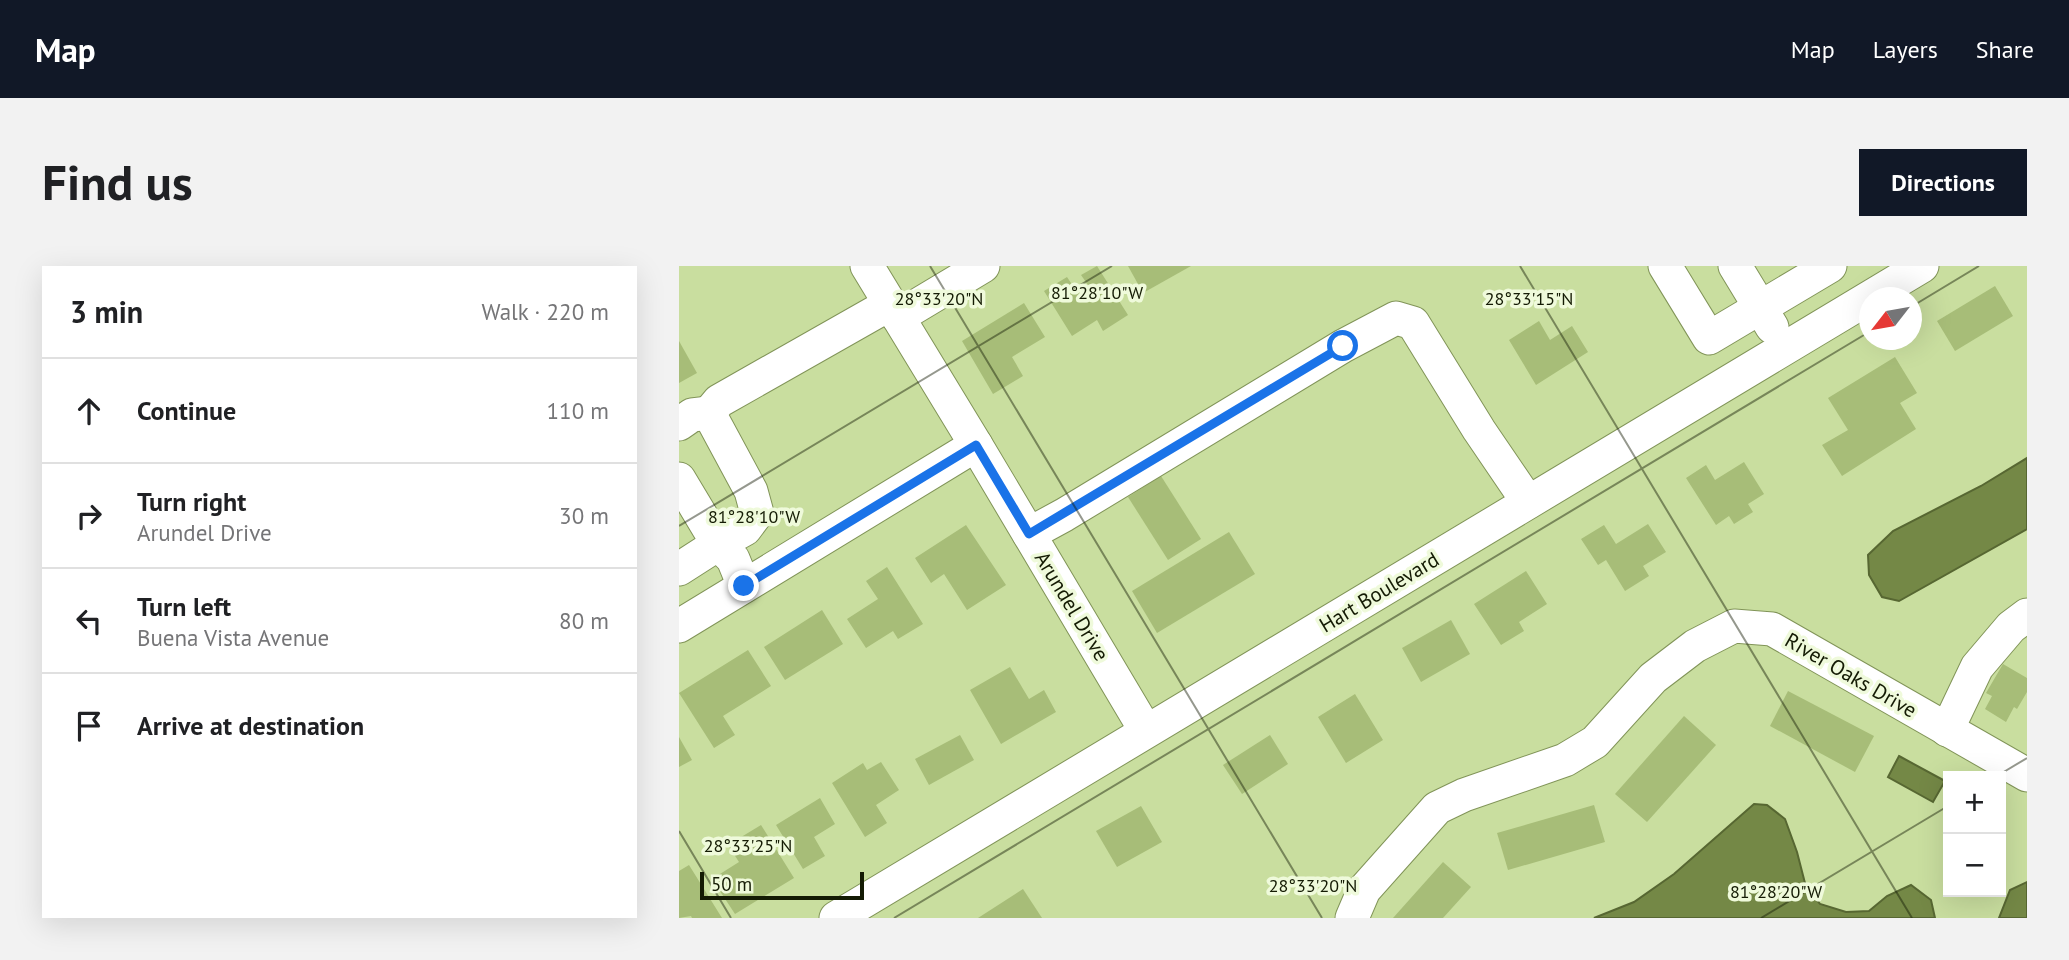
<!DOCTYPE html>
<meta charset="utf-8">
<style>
:root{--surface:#fff;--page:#f2f2f2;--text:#202124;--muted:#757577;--line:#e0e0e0;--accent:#111827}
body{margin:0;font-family:"PT Sans",sans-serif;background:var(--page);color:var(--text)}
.controls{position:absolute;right:21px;bottom:21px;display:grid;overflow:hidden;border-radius:0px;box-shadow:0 7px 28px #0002}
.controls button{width:63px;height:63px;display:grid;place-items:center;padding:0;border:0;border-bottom:2px solid var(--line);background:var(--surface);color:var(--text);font:35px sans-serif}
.compass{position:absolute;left:1180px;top:21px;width:63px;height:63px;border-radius:50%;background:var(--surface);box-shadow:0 7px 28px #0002;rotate:239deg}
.scale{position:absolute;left:21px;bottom:18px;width:164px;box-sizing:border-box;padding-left:7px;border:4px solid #141b04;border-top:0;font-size:19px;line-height:24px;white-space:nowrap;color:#141b04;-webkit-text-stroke:5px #effadb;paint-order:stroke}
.stop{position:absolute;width:21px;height:21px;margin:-16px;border:5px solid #1a73e8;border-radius:50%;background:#fff}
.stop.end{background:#1a73e8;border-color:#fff;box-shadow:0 2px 7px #0008}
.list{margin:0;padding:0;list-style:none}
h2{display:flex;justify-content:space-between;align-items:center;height:91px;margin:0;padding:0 28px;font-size:30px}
h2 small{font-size:23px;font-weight:400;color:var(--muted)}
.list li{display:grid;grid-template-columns:46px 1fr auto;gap:21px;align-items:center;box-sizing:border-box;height:105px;padding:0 28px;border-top:2px solid var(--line)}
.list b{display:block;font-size:26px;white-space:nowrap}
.list p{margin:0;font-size:23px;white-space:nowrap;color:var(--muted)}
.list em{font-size:23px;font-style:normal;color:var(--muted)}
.icon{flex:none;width:38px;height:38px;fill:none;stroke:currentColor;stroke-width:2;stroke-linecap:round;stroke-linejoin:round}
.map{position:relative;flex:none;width:1348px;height:652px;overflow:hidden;border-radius:0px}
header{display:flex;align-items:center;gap:42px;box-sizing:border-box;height:98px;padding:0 35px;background:var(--accent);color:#fff}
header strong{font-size:33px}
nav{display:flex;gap:38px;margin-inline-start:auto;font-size:24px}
.intro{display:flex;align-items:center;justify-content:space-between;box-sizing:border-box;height:168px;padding:0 42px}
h1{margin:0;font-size:49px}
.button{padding:18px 32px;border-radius:0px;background:var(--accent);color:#fff;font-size:24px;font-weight:700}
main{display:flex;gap:42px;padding:0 42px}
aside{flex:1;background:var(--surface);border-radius:0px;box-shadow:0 7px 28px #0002}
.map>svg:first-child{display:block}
.water{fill:#748846;stroke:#576732;stroke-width:2}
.building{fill:#a7bd78}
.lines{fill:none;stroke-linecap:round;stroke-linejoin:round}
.minor-casing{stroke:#819458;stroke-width:35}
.minor{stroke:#fff;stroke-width:33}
.route{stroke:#1a73e8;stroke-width:9}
.ticks{fill:none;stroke:#141b04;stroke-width:2;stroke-opacity:0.45}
.labels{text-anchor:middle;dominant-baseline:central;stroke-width:7;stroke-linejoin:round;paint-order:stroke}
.street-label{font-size:21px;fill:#141b04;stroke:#effadb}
.ticks-label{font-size:18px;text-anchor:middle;fill:#141b04;stroke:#effadb;stroke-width:7;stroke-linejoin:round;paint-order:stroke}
</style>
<header>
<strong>Map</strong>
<nav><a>Map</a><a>Layers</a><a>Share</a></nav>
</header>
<div class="intro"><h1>Find us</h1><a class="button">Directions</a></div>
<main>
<aside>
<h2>3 min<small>Walk · 220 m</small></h2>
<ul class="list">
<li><svg class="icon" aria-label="ahead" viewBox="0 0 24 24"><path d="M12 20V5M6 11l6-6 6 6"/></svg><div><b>Continue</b></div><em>110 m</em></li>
<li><svg class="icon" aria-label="right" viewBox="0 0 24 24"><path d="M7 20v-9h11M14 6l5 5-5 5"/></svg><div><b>Turn right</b><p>Arundel Drive</p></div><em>30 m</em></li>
<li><svg class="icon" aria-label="left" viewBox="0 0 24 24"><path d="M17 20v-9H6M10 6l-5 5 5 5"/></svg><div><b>Turn left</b><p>Buena Vista Avenue</p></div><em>80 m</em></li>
<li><svg class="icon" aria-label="arrive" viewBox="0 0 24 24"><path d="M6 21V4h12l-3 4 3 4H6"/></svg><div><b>Arrive at destination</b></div></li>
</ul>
</aside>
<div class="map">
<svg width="1348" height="652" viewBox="0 0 1348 652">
<rect width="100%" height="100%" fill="#c9de9f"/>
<g class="water">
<path d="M1348,192V263L1220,335L1203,331L1190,309L1189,289L1214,265L1302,220Z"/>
<path d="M1220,490L1266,515L1254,536L1209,511Z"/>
<path d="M1075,538L1088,539L1106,553L1118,586L1127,621L1141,638L1167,646L1190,645L1208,630L1232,619L1252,634L1256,652H915L955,636L995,608Z"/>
<path d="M1348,616V652H1320L1331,624Z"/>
</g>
<g class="building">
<path d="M418,0L449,49L424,65L418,54L393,70L365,25L388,11L398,26L409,19L402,9Z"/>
<path d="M449,0H512L464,27Z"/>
<path d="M1316,20L1334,50L1276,85L1258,55Z"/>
<path d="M345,37L366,71L333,91L344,110L314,128L283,75Z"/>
<path d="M860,55L871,74L893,60L909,86L857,119L830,74Z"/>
<path d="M0,75L18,107L0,117Z"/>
<path d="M1216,91L1238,127L1221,137L1237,163L1163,210L1143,179L1169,164L1149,132Z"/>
<path d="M1065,196L1085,228L1069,238L1074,246L1055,258L1050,250L1037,259L1007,212L1027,199L1036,214Z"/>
<path d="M482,210L522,273L489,294L449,231Z"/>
<path d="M969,258L987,286L964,300L970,310L946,325L927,294L919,299L902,273L925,259L937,278Z"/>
<path d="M287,259L327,319L288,344L265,308L252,317L236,292Z"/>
<path d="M550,266L576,308L478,367L453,325Z"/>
<path d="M208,301L244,358L219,373L214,365L187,382L168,353L199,333L187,315Z"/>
<path d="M847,305L868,338L840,356L845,365L822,379L795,338Z"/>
<path d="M143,344L164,378L106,414L85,381Z"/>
<path d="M772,354L791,388L742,416L723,382Z"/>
<path d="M69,384L92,420L44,450L56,469L35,482L0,427Z"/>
<path d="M1324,398L1348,412V426L1338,443L1335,441L1327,456L1306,443L1313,430L1307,427Z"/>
<path d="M331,401L350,433L365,424L377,446L322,478L291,424Z"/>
<path d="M1109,425L1195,470L1176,506L1091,460Z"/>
<path d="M676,428L704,474L667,497L639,451Z"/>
<path d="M1005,450L1037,479L968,556L936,528Z"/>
<path d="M281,469L295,494L250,519L236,493Z"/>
<path d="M591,469L609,498L563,528L544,499Z"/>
<path d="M0,471L13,494L0,501Z"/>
<path d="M202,496L220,524L197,539L208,557L186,571L153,517L184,497L188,504Z"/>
<path d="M141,532L156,558L135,571L146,590L124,603L97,559Z"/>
<path d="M915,539L926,576L829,604L818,567Z"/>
<path d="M462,540L483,576L438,601L417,565Z"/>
<path d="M82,559L115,612L56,648L33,613L60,596L49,579Z"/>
<path d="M764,596L792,621L764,652H714Z"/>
<path d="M10,599L43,652H13L12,650L0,652V605Z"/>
<path d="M344,623L363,652H299Z"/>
</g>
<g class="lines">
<defs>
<g id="minor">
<path d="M188,0L297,179L467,465"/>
<path d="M986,0L1030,72L1151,0"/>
<path d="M1056,0L1093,61"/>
<path d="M219,51L304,0"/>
<path d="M0,158L13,149L30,147"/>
<path d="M0,213L39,278L0,303"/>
<path d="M350,268L385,249L664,80L717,52L734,57L800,164L849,236"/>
<path d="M65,320L54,293L39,278L66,263L78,247L72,225L30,147L40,135L211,38"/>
<path d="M0,360L297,179"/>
<path d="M1268,464L1298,401L1332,361L1348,349"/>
<path d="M157,652L1243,0"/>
<path d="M673,652L685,624L758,542L785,529L886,494L916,476L974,412L1016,380L1055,360L1093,363L1348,509"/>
</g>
</defs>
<use href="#minor" class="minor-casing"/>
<use href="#minor" class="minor"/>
</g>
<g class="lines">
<path class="route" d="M65,320L297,179L350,268L664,80"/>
</g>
<path class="ticks" d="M251,0L643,652M841,0L1233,652M1232,41L1300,0M0,260L433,0M1318,510L1348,492M0,565L52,652M215,652L1190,66M1082,652L1269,540"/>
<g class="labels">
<g class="street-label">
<text transform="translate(700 326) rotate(-31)">Hart Boulevard</text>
<text transform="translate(393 340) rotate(59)">Arundel Drive</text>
<text transform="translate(1172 409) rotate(30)">River Oaks Drive</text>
</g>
</g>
<g class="ticks-label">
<text x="418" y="33">81°28'10"W</text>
<text x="260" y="39">28°33'20"N</text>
<text x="850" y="39">28°33'15"N</text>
<text x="75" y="257">81°28'10"W</text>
<text x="69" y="586">28°33'25"N</text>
<text x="634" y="626">28°33'20"N</text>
<text x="1097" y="632">81°28'20"W</text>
</g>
</svg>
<div class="controls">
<button>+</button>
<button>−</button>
</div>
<svg class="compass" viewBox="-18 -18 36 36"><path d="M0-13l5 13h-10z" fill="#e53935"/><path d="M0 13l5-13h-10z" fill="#757577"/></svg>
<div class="scale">50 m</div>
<div class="stop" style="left:664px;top:80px"></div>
<div class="stop end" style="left:65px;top:320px"></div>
</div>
</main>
